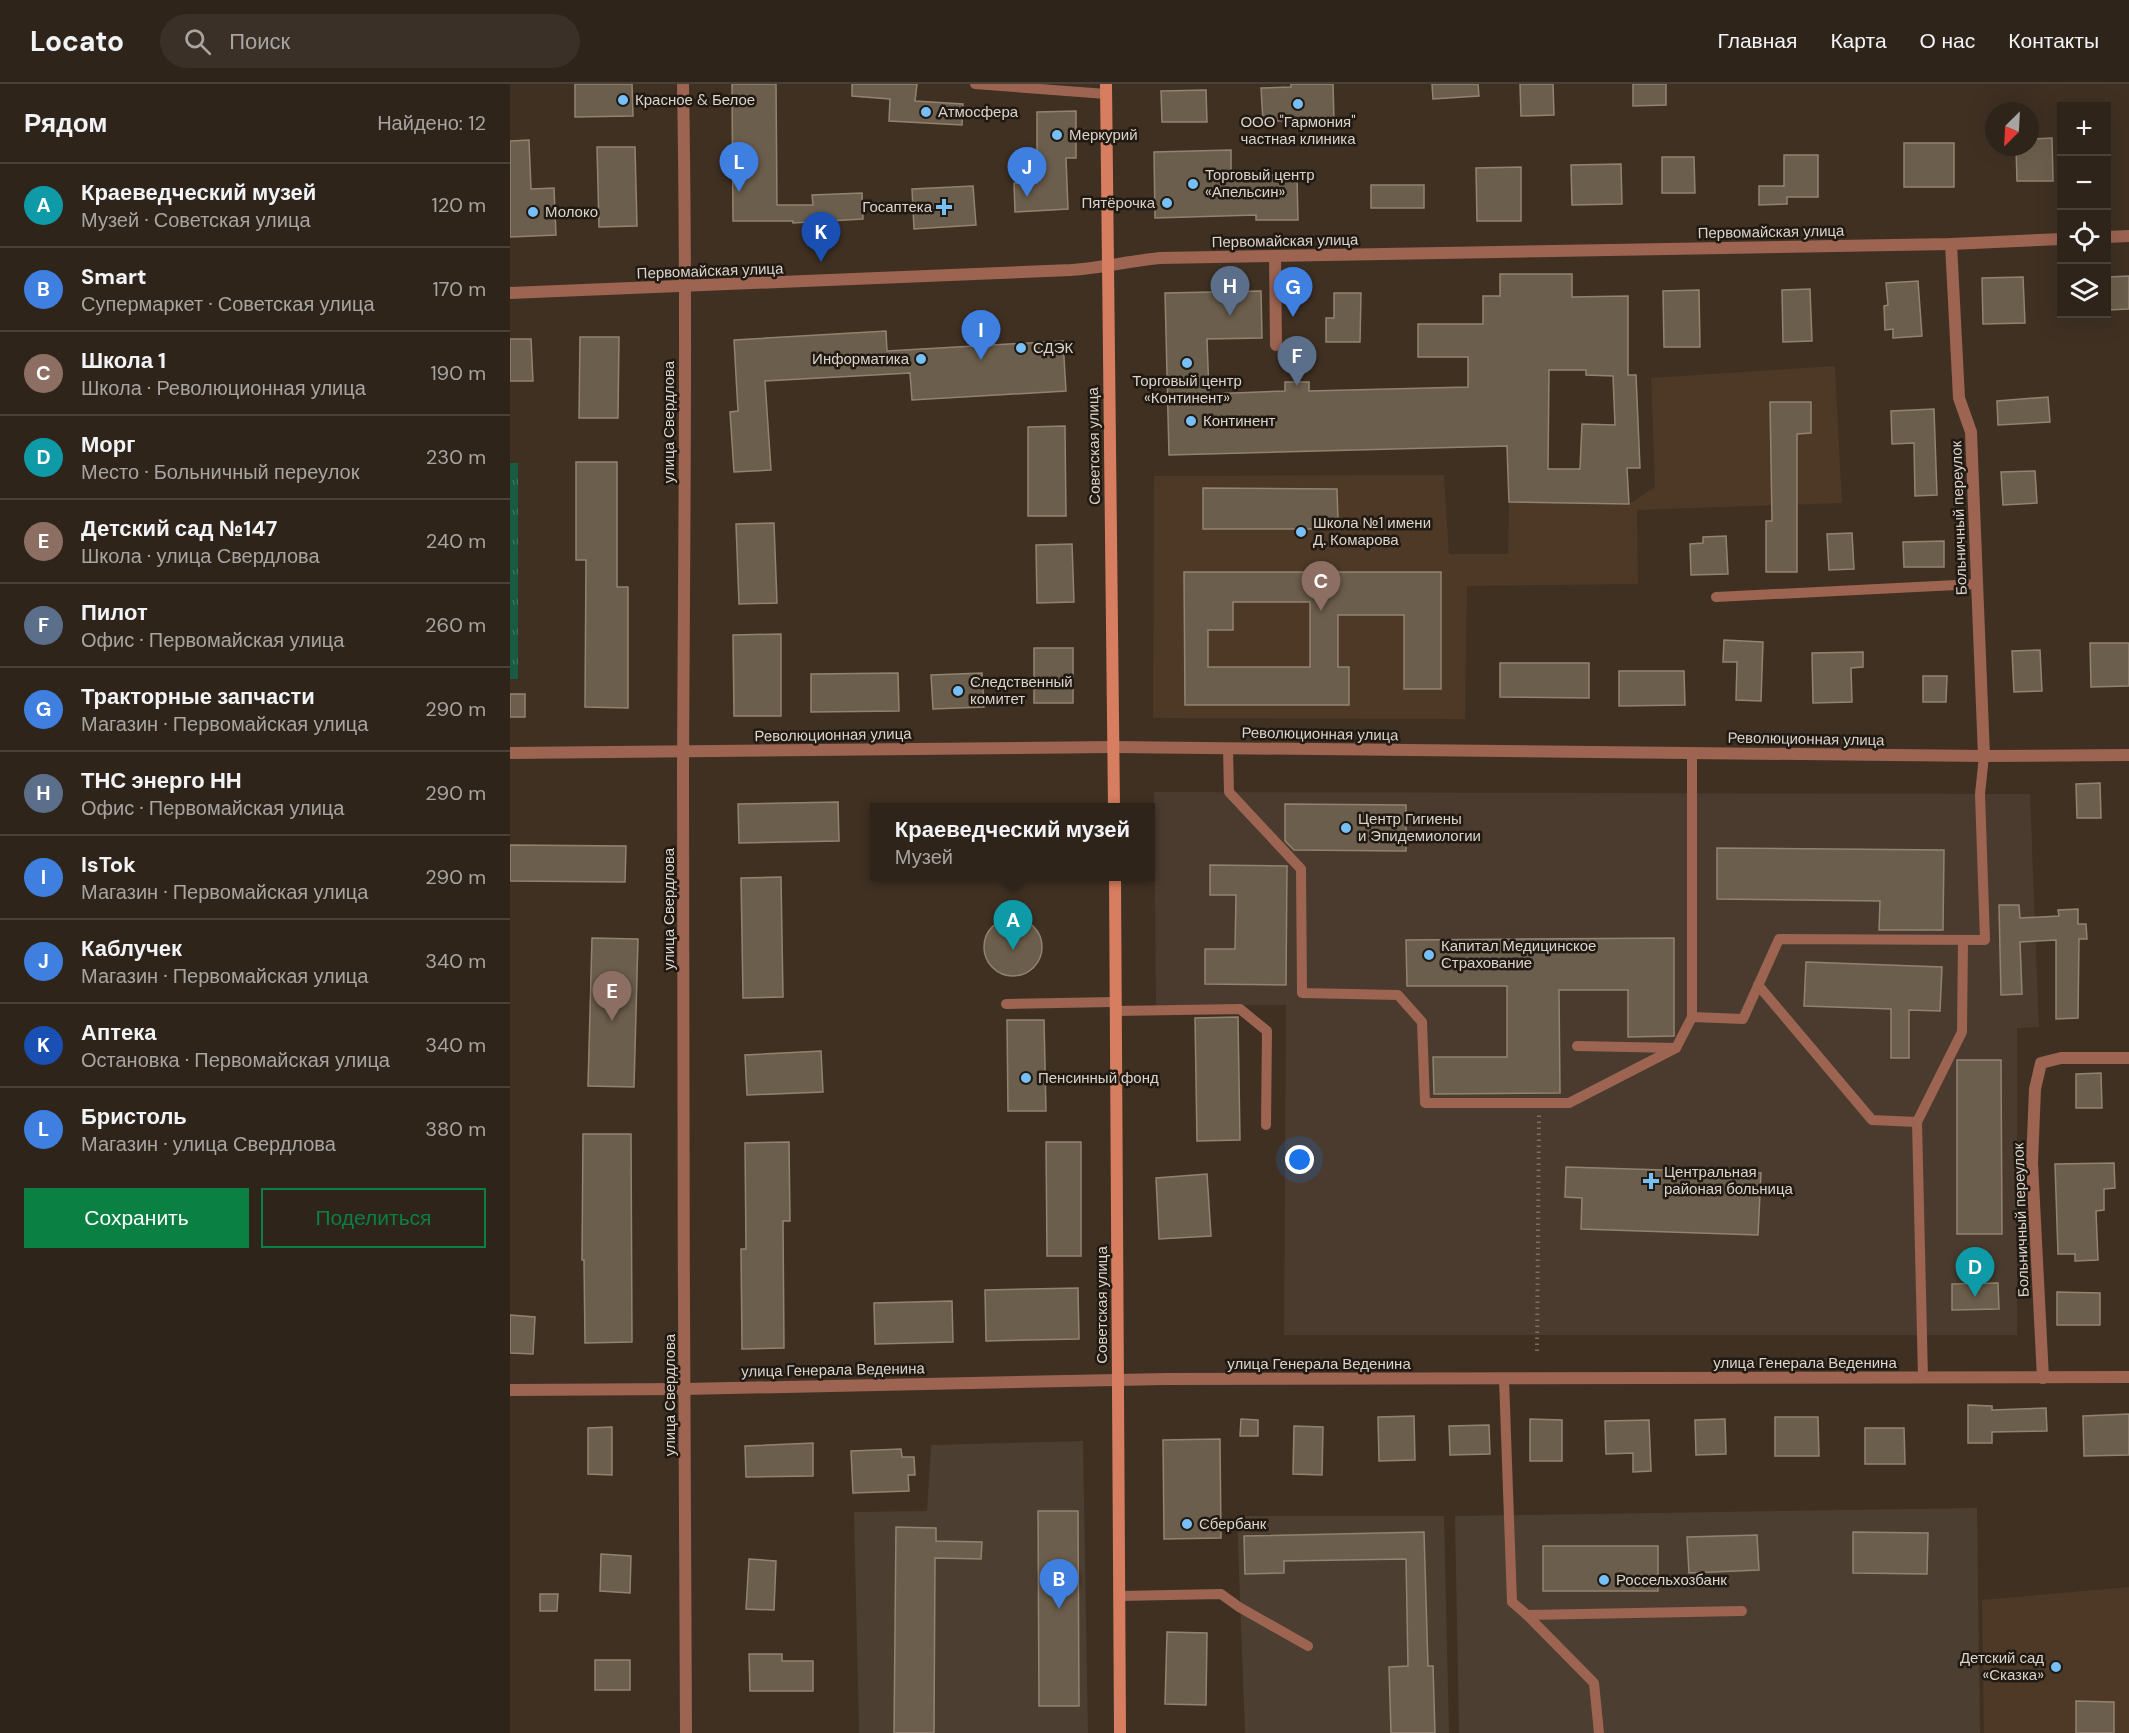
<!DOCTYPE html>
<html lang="ru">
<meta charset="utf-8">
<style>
:root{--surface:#2f241a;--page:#3b3027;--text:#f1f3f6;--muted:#a7a4a2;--line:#4a4139;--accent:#0b8043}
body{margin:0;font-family:"DM Sans",sans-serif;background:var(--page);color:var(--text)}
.controls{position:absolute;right:18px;top:18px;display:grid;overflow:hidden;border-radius:0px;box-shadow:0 6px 24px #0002}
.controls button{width:54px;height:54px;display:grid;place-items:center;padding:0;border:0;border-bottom:2px solid var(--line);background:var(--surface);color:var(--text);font:30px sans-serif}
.compass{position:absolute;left:1475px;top:18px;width:54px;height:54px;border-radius:50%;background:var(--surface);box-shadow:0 6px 24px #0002;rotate:204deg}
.you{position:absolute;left:790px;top:1076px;width:21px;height:21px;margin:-15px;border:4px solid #fff;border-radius:50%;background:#1a73e8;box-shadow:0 0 0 9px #1a73e833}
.badge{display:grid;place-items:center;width:39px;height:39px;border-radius:50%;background:var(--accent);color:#fff;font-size:20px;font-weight:700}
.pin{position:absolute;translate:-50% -50px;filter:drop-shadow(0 2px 3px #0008)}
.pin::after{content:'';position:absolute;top:32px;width:21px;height:18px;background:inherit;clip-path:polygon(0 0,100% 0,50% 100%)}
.popup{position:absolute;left:360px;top:719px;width:285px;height:78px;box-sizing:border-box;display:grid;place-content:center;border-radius:0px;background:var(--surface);filter:drop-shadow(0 2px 4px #0005);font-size:20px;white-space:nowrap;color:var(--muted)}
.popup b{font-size:22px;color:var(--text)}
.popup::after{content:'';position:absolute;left:50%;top:100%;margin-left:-12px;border:12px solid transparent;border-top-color:var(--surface)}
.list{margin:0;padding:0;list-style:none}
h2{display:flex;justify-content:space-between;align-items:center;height:78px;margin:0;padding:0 24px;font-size:26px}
h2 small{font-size:20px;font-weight:400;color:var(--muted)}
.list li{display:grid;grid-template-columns:39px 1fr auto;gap:18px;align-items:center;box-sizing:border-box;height:84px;padding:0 24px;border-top:2px solid var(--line)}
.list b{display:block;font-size:22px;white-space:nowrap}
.list p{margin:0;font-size:20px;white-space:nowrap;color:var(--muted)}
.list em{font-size:20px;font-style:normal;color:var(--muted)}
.actions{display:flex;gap:12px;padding:18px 24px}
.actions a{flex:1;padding:14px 0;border:2px solid var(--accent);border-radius:0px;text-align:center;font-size:21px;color:var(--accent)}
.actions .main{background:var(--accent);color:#fff}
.icon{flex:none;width:33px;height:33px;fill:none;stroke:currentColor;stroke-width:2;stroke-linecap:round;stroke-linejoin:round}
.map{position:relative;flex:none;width:1619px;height:1649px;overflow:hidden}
header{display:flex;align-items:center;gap:36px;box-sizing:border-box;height:84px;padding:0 30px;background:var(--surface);border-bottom:2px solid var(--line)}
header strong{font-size:28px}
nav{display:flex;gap:33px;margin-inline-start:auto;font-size:21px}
.search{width:420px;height:54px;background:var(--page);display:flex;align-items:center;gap:15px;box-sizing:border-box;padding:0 21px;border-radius:33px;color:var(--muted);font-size:22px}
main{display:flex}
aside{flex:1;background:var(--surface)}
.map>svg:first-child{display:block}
.built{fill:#4d3925}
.industrial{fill:#4c3e30}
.medical{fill:#4a3b2e}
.grass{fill:url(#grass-tufts)}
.building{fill:#6c5e4c;stroke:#928371;stroke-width:1.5;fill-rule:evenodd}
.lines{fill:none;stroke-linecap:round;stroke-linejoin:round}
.path{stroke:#7c6f63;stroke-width:4;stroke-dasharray:1.5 4.5;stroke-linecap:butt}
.lane{stroke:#9c6451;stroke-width:10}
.street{stroke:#9c6451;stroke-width:12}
.secondary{stroke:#d77d60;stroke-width:12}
.poi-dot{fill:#76c0f7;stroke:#201a13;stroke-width:2}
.labels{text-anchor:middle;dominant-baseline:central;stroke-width:5;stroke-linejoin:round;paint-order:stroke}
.poi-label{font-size:15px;fill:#dcd3ca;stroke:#201a13;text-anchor:start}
.street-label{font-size:15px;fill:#dcd3ca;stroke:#201a13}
</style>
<header>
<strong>Locato</strong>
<div class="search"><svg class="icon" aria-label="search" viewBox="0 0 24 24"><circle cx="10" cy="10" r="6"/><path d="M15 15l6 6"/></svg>Поиск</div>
<nav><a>Главная</a><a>Карта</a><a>О нас</a><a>Контакты</a></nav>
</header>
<main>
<aside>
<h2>Рядом<small>Найдено: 12</small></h2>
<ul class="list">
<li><span class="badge" style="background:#0f9aa8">A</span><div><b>Краеведческий музей</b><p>Музей · Советская улица</p></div><em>120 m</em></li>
<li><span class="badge" style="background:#3f7fe0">B</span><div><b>Smart</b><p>Супермаркет · Советская улица</p></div><em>170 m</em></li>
<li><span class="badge" style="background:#8d6e63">C</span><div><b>Школа 1</b><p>Школа · Революционная улица</p></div><em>190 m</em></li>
<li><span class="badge" style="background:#0f9aa8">D</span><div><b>Морг</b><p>Место · Больничный переулок</p></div><em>230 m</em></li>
<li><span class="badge" style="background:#8d6e63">E</span><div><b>Детский сад №147</b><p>Школа · улица Свердлова</p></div><em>240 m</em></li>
<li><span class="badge" style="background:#5c6f8a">F</span><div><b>Пилот</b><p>Офис · Первомайская улица</p></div><em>260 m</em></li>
<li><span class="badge" style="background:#3f7fe0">G</span><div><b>Тракторные запчасти</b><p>Магазин · Первомайская улица</p></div><em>290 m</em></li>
<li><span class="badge" style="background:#5c6f8a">H</span><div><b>ТНС энерго НН</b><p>Офис · Первомайская улица</p></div><em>290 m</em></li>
<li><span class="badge" style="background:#3f7fe0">I</span><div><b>IsTok</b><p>Магазин · Первомайская улица</p></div><em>290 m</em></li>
<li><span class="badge" style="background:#3f7fe0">J</span><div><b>Каблучек</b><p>Магазин · Первомайская улица</p></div><em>340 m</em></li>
<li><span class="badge" style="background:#1a4fb4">K</span><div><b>Аптека</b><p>Остановка · Первомайская улица</p></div><em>340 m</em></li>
<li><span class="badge" style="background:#3f7fe0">L</span><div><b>Бристоль</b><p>Магазин · улица Свердлова</p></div><em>380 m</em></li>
</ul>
<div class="actions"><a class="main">Сохранить</a><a>Поделиться</a></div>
</aside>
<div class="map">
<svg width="1619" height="1649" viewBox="0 0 1619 1649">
<defs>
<pattern id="grass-tufts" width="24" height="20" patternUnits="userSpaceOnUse" patternTransform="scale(1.5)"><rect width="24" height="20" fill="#185a42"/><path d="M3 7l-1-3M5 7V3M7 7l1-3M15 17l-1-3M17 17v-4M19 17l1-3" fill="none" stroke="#39715c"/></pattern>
</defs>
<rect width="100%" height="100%" fill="#3f3022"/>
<g class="built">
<path d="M1325,282L1332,419L1127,426L1128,500L957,502L955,635L643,634L644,392L934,391L939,470H998L999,418L1119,420L1145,403L1141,294Z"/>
<path d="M1619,1503V1649H1474L1472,1516Z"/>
</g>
<g class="industrial">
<path d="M573,1357L578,1649H349L344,1428L417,1427L421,1361Z"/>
<path d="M1467,1424L1470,1649H949L945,1432Z"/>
<path d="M727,1432H934L939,1649H735Z"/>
</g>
<path class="medical" d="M644,708L1520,710L1529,943L1507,944V1251H774L776,921L646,922Z"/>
<rect class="grass" x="0" y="379" width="8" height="216"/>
<g class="building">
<path d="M65,0H122L123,32L65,33Z"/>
<path d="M222,0H266L267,121H303L302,111L352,109L353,135L283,139V137H223Z"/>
<path d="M342,0H407L405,17L453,20L452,41L379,37L380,15L342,12Z"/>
<path d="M781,0H823L824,36L753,37L751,4L781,3Z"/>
<path d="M922,0H968L969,12L923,15Z"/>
<path d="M1010,0H1043L1044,31L1011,32Z"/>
<path d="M1123,0H1156V21L1123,22Z"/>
<path d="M696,6L697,38H652L651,7Z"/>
<path d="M566,27V74H556L558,125L505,128L504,99H527V28Z"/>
<path d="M1542,54L1543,97H1507L1506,63H1520V55Z"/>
<path d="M19,56L21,105L44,104L46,151L0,153V57Z"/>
<rect x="1394" y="59" width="50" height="44"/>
<path d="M87,63H125L127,142L89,143Z"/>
<path d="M721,66V91H787L788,136H746V131L645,134L644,68Z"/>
<path d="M1274,71H1308V113H1277V120L1249,121V102H1274Z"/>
<path d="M1152,73H1184L1185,109H1152Z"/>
<path d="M1111,80L1112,120L1062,121L1061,81Z"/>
<path d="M1011,83V137H967L966,84Z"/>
<rect x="861" y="101" width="53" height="23"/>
<path d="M463,102L466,141L404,145L402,105Z"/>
<path d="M990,190H1062V213L1118,212V291H1126L1130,384H1117L1119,420L999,418L997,362L659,371L655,209L751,207L752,254L697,255L699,310L775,307V298H799V307L958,303V273H908V240H973V212H990ZM1039,286H1076V291L1103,292L1105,341L1072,340L1070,385H1038Z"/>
<path d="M1619,192V225L1599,226L1598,193Z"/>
<path d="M1513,193L1515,239L1473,240L1472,194Z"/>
<path d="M1408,197L1412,252L1383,254V245L1375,246L1374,222L1378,221L1376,199Z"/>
<path d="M1300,205L1302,257L1273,258L1272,206Z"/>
<path d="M1189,206L1190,263H1154L1153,207Z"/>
<path d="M824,209H851L850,258H816V234H824Z"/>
<path d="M376,247L377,267L553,257L556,307L402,316L400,289L255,297L261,386L224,388L220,328L228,327L224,256Z"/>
<path d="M70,253H109L108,334H69Z"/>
<path d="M0,255H21L23,297H0Z"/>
<path d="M1538,313L1540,338L1488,341L1487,317Z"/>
<path d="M1260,318H1301V349L1287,350V488H1256V437H1262Z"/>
<path d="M1424,325L1427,411L1405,412L1404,359L1382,360L1381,327Z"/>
<path d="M555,342L556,432H518V343Z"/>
<path d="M66,378H107V503H118V624L75,623L76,476H66Z"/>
<path d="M1525,387L1527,419L1493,421L1491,388Z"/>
<path d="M693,404L827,405L828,435H811V445H693Z"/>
<path d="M264,439L267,519L229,520L226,440Z"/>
<path d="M1342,449L1344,485L1319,486L1317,450Z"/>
<path d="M1216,452L1218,490L1181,491L1180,460L1193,459V453Z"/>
<path d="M1434,457V483H1394L1393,458Z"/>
<path d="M562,460L564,518L527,519L526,461Z"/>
<path d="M674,488H931V605H894V531H828V583H839V621H675ZM723,518H800V583H698V546H723Z"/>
<path d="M271,550V632H224L223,551Z"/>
<path d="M1214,556L1253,558L1251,617L1226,616L1227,578H1213Z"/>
<path d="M1580,559H1619V602L1581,603Z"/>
<rect x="524" y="564" width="39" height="55"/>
<path d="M1530,566L1532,607L1504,608L1502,567Z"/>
<path d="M1353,568V583L1341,584L1342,618L1303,619L1302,569Z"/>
<path d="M990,579H1079V614L990,613Z"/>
<path d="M1109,587H1174L1175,621L1109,622Z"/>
<path d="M388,589L389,627L301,628V590Z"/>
<path d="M472,589L474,623L423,625L421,591Z"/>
<path d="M1413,592H1437L1436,618H1413Z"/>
<rect x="0" y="610" width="15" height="23"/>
<path d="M1590,699L1591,734H1567L1566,700Z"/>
<path d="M328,718L329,757L229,759L228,720Z"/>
<path d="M775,720L896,721V767L784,766L775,757Z"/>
<path d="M0,761L116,762L115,798L0,797Z"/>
<path d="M1207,764L1434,766L1433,846H1369L1370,817L1207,815Z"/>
<path d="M700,781L777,782L776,901L695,900V865H725L726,811H700Z"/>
<path d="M271,793L273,913L233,914L231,794Z"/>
<path d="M1489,821H1509L1510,834L1549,832L1548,826L1568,825V840H1576L1577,855H1569L1568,934L1546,935V856L1510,858L1512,910L1491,911Z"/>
<circle cx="503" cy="863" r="29"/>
<path d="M82,854L128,855L124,1003L78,1002Z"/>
<path d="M1164,854V952L1118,953V906H1049L1050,1009L924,1010L923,973H997V902H897L896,856Z"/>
<path d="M1296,878L1432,883L1430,927L1399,926V974H1381V925L1294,922Z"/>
<path d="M728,933L730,1056L687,1057L685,934Z"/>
<path d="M497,936H534L536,1027H498Z"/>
<path d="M311,967L313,1008L237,1011L235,971Z"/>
<path d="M1447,976H1491L1492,1150H1447Z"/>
<path d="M1591,989L1592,1024H1566V990Z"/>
<path d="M73,1050H121L122,1258L75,1259L74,1176H72Z"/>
<path d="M279,1058L280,1137H273L274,1264L232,1265L231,1165H236L235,1059Z"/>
<path d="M536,1058H571V1172H537Z"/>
<path d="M1604,1079L1605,1104L1594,1105V1126L1586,1127L1588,1176L1565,1177V1170H1548L1545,1080Z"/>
<path d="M1056,1083L1251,1089L1248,1151L1071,1145L1072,1114L1055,1113Z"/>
<path d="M697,1090L701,1152L649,1155L646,1094Z"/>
<path d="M1488,1199L1489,1225L1442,1226V1200Z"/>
<path d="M568,1204L569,1255L476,1257L475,1206Z"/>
<path d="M1547,1208L1590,1209V1241H1547Z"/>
<path d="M442,1217L443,1258L365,1260L364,1219Z"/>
<path d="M0,1231L25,1233L23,1270L0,1269Z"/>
<path d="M1458,1321L1482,1322V1326L1536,1324L1537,1347L1482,1348V1359H1458Z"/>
<path d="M1619,1330V1371L1574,1372L1573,1332Z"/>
<path d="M904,1332L905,1376L869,1377L868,1333Z"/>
<path d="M1265,1333H1308L1309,1372H1265Z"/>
<path d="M731,1335L748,1336V1352H730Z"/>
<path d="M1020,1335L1052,1336V1377H1020Z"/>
<path d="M1215,1335L1216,1370L1186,1371L1185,1336Z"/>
<path d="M1139,1336L1141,1387L1123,1388V1369L1096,1370L1095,1337Z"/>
<path d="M979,1341L980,1370L940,1371L939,1342Z"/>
<path d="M784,1342L813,1343L812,1391L783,1390Z"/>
<path d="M102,1343V1391L78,1390V1344Z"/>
<path d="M1355,1344H1394L1395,1380H1355Z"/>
<path d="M710,1355L711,1454L654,1455L653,1356Z"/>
<path d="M303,1359V1392L236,1393L235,1362Z"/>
<path d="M391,1365L392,1373H404L405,1391H398L399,1407L343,1409L341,1367Z"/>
<path d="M528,1427H568L569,1622H529Z"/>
<path d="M386,1443L426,1444V1457L472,1458L471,1475L425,1474L424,1649H384Z"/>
<path d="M914,1448L918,1582H923L925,1649H881L879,1583L898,1582L896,1475L774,1477V1489L735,1490L734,1452Z"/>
<path d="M1343,1448L1418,1449L1417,1490L1343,1489Z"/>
<path d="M1247,1451L1249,1486L1179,1489L1177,1453Z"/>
<rect x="1033" y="1462" width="115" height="45"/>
<path d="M91,1470L121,1472L120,1509L90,1507Z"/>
<path d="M239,1475L266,1477L264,1526L236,1525Z"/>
<path d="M30,1510H48L47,1527H30Z"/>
<path d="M657,1548L697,1549L696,1621L655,1620Z"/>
<path d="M239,1570H272V1577H303V1607H240Z"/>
<rect x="85" y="1576" width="35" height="30"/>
<path d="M1566,1617L1604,1618V1649H1566Z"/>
</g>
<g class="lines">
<path class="path" d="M1027,1267L1029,1031"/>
<g class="lane">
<path d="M465,0L596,10"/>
<path d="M1206,513L1466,500"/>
<path d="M718,664L719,708L791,785L792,909L888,911L912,938L915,1019H1059L1166,964"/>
<path d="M1182,669V933L1233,935L1269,855L1475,856L1470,710L1474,672"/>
<path d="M1248,901L1362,1036L1407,1038"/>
<path d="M496,920L605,918"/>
<path d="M605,927L730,925L757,947L756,1041"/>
<path d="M1067,962L1166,964L1182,933"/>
<path d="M1413,1294L1407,1038L1452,948L1453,856"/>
<path d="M994,1295L1002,1518L1017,1531L1232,1527"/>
<path d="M609,1512L711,1510L729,1523L798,1562"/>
<path d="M1017,1531L1084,1599L1089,1649"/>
</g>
<g class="street">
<path d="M173,0C177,229 174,459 173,688C173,1008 174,1329 176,1649"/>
<path d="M1596,153L1619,152"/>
<path d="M1441,160L1449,314L1461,348L1474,672"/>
<path d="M765,172L766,261"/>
<path d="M0,209L561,186C591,184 620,177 650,174L1441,160L1552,155"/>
<path d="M0,669L604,663L1474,672L1619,671"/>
<path d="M1533,1294L1522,1079L1525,1005L1531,979L1551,974H1619"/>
<path d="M0,1306L174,1305L656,1295L1619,1293"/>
</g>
<g class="secondary">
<path d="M596,0L604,724"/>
<path d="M605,792L610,1649"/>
</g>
</g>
<g class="poi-dot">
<circle cx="113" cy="16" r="6"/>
<circle cx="788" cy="20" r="6"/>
<circle cx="416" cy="28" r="6"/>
<circle cx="547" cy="51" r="6"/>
<circle cx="683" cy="100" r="6"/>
<circle cx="657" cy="119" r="6"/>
<path d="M431 114h6v6h6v6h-6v6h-6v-6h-6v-6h6z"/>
<circle cx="23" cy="128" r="6"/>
<circle cx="511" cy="264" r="6"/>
<circle cx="411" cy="275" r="6"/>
<circle cx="677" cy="279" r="6"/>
<circle cx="681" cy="337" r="6"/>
<circle cx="791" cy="448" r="6"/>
<circle cx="448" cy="607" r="6"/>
<circle cx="836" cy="744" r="6"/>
<circle cx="919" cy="871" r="6"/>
<circle cx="516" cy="994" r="6"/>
<path d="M1138 1088h6v6h6v6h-6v6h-6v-6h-6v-6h6z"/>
<circle cx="677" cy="1440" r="6"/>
<circle cx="1094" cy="1496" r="6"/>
<circle cx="1546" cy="1583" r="6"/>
</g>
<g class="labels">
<g class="poi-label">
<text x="125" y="16">Красное &amp; Белое</text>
<text x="428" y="28">Атмосфера</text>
<text x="788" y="38" text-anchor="middle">ООО "Гармония"<tspan x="788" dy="17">частная клиника</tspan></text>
<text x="559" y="51">Меркурий</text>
<text x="695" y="91">Торговый центр<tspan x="695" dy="17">«Апельсин»</tspan></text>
<text x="645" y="119" text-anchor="end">Пятёрочка</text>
<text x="422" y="123" text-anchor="end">Госаптека</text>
<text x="35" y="128">Молоко</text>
<text x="523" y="264">СДЭК</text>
<text x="399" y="275" text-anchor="end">Информатика</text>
<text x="677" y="297" text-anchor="middle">Торговый центр<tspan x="677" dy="17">«Континент»</tspan></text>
<text x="693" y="337">Континент</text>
<text x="803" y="439">Школа №1 имени<tspan x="803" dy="17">Д. Комарова</tspan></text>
<text x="460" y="598">Следственный<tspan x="460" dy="17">комитет</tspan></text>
<text x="848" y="735">Центр Гигиены<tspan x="848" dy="17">и Эпидемиологии</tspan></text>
<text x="931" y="862">Капитал Медицинское<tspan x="931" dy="17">Страхование</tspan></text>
<text x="528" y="994">Пенсинный фонд</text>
<text x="1154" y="1088">Центральная<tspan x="1154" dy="17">районая больница</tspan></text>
<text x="689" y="1440">Сбербанк</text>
<text x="1106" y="1496">Россельхозбанк</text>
<text x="1534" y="1574" text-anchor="end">Детский сад<tspan x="1534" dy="17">«Сказка»</tspan></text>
</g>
<g class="street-label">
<text transform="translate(1261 148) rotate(-1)">Первомайская улица</text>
<text transform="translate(775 157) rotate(-1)">Первомайская улица</text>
<text transform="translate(200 187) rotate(-2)">Первомайская улица</text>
<text transform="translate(159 338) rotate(-90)">улица Свердлова</text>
<text transform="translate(584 362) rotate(-91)">Советская улица</text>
<text transform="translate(1449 434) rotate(-92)">Больничный переулок</text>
<text transform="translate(810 650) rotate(1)">Революционная улица</text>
<text transform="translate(323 651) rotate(-1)">Революционная улица</text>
<text transform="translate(1296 655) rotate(1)">Революционная улица</text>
<text transform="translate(159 825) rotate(-90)">улица Свердлова</text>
<text transform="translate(1511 1136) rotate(-92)">Больничный переулок</text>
<text transform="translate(592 1221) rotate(-90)">Советская улица</text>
<text x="1295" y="1279">улица Генерала Веденина</text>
<text x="809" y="1280">улица Генерала Веденина</text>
<text transform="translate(323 1286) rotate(-1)">улица Генерала Веденина</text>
<text transform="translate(160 1311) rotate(-90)">улица Свердлова</text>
</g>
</g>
</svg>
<div class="controls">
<button>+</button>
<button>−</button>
<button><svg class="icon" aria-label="locate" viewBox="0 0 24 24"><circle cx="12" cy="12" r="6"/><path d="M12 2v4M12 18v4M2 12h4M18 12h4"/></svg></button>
<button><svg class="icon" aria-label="layers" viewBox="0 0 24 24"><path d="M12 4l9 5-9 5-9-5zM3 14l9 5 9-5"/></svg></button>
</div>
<svg class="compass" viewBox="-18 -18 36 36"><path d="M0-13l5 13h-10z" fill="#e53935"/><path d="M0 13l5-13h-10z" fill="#a7a4a2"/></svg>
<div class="you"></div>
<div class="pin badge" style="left:503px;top:866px;background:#0f9aa8">A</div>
<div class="popup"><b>Краеведческий музей</b>Музей</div>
<div class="pin badge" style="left:549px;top:1525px;background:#3f7fe0">B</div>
<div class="pin badge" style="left:811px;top:527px;background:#8d6e63">C</div>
<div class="pin badge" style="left:1465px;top:1213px;background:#0f9aa8">D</div>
<div class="pin badge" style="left:102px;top:937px;background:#8d6e63">E</div>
<div class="pin badge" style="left:787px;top:302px;background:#5c6f8a">F</div>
<div class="pin badge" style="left:783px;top:233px;background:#3f7fe0">G</div>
<div class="pin badge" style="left:720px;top:232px;background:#5c6f8a">H</div>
<div class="pin badge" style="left:471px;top:276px;background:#3f7fe0">I</div>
<div class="pin badge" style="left:517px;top:113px;background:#3f7fe0">J</div>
<div class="pin badge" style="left:311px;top:178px;background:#1a4fb4">K</div>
<div class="pin badge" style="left:229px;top:108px;background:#3f7fe0">L</div>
</div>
</main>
